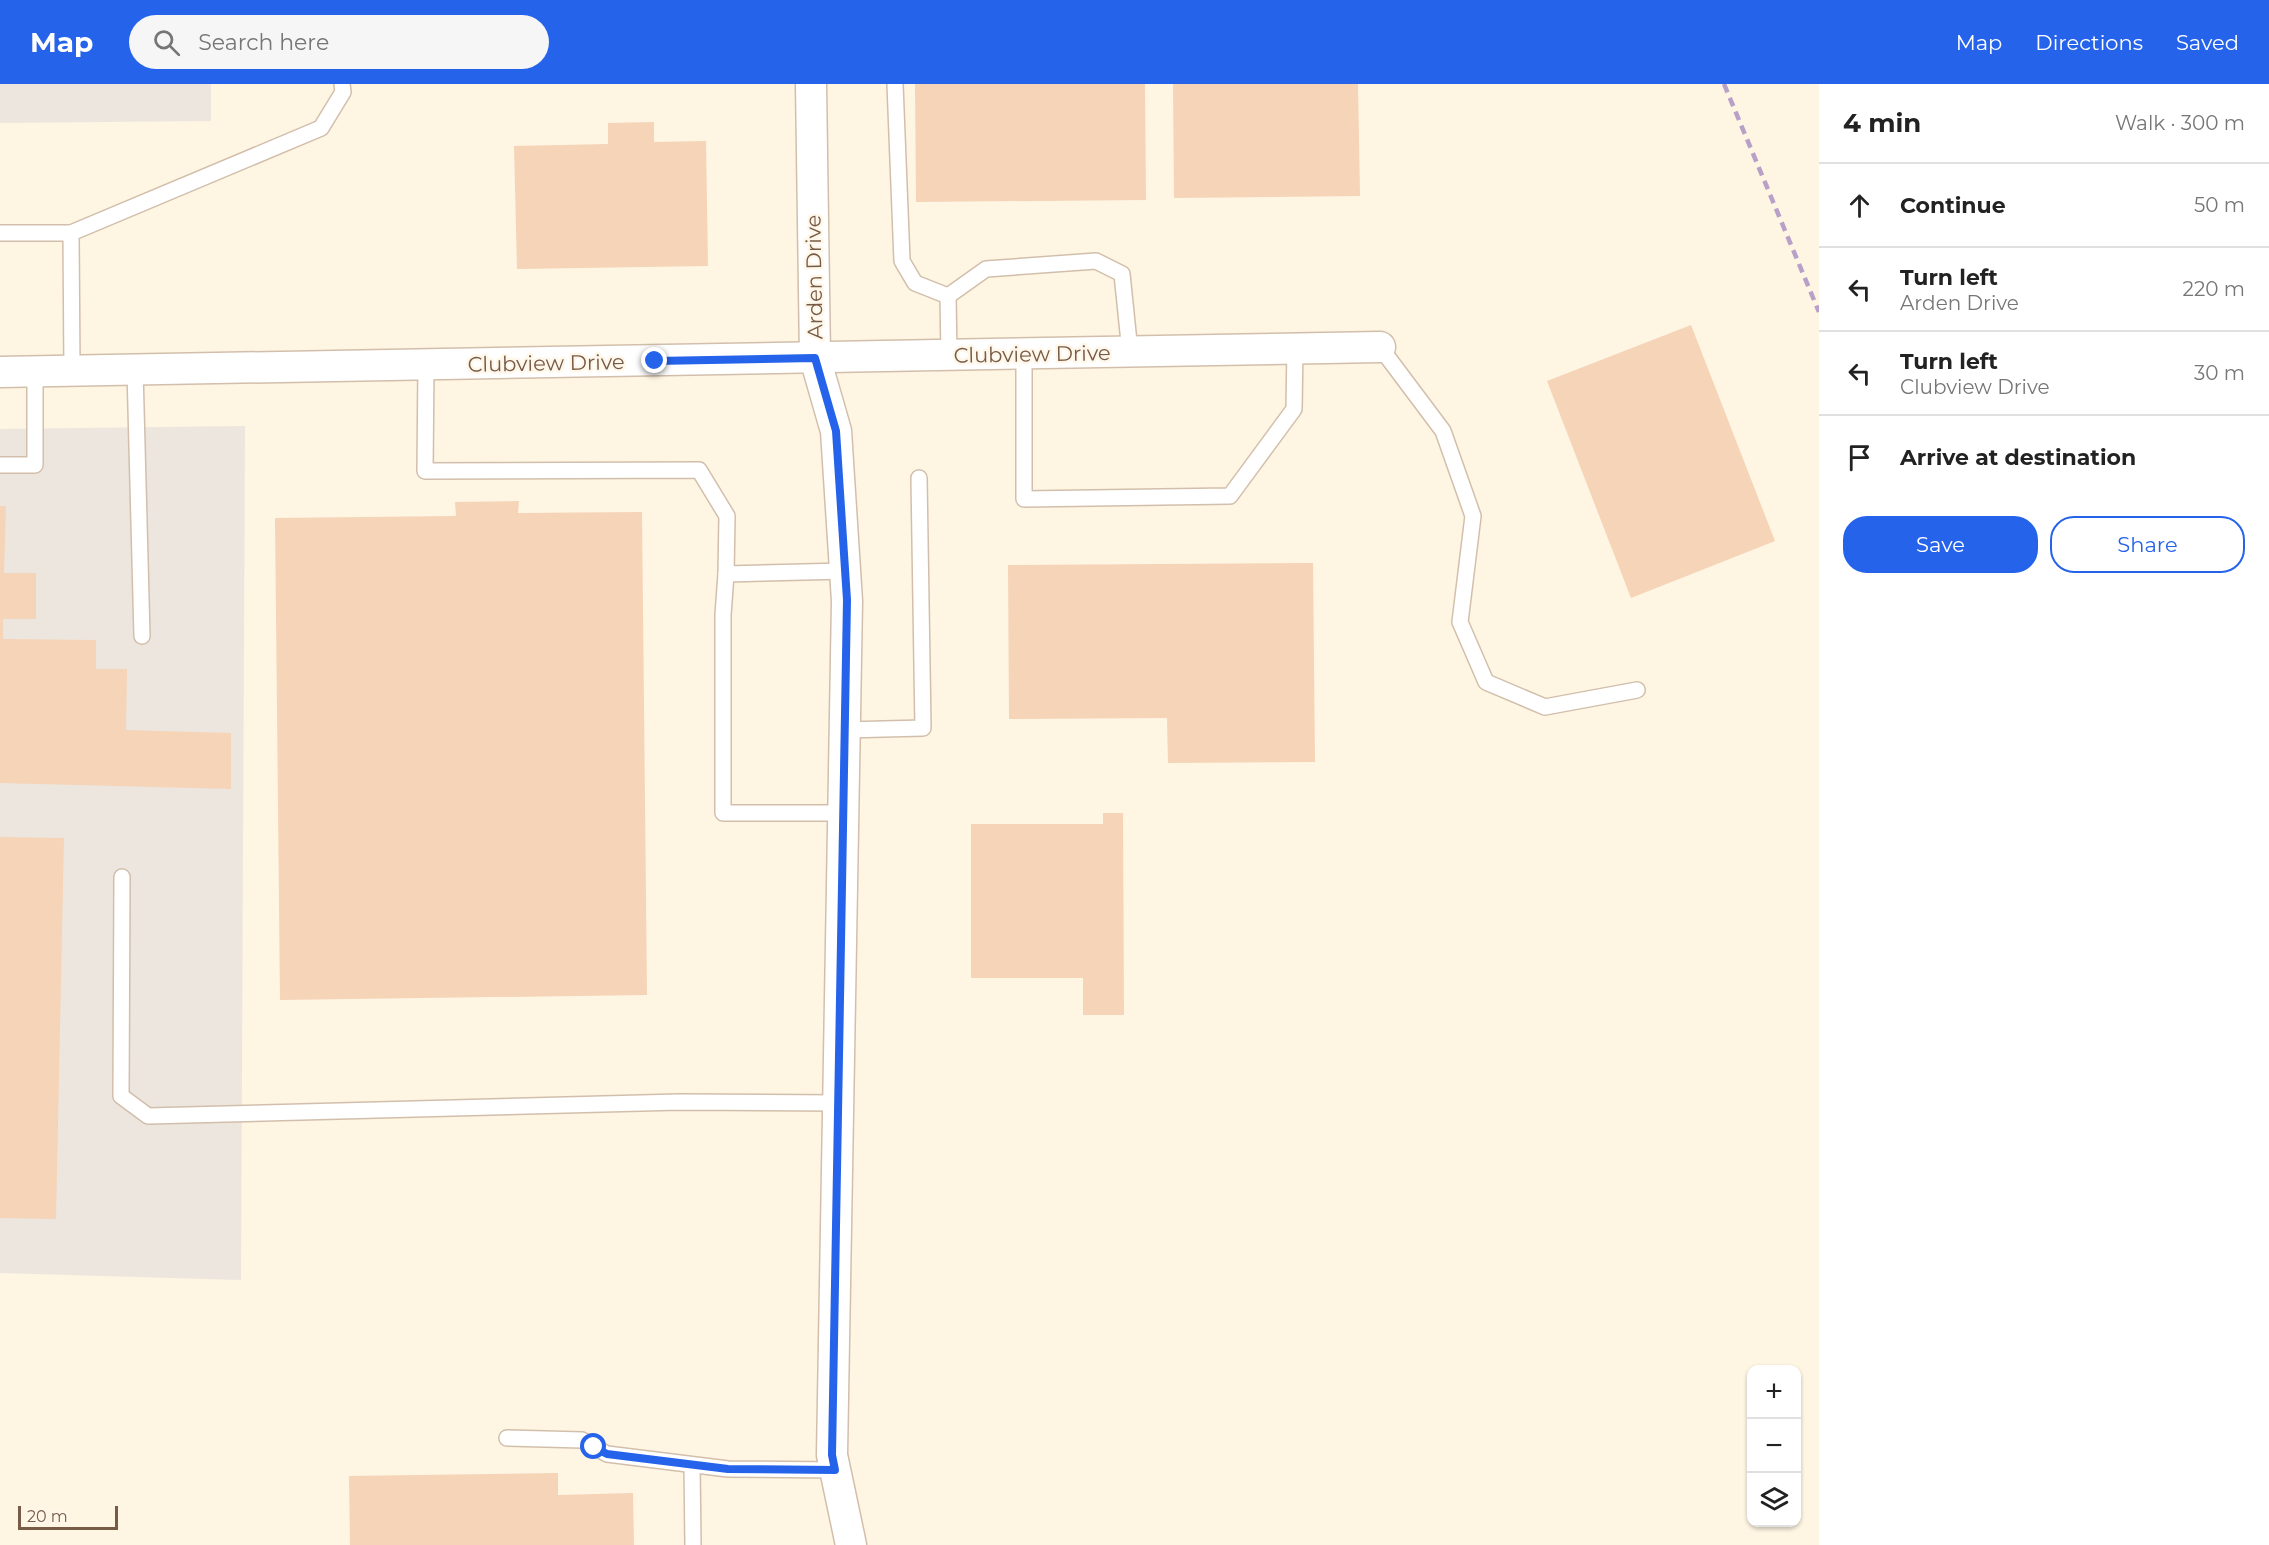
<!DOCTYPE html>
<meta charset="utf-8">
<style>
:root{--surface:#fff;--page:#f6f6f6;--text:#222;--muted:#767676;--line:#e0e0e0;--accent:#2563eb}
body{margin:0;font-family:Montserrat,sans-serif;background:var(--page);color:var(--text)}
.controls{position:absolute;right:18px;bottom:18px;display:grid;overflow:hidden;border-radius:12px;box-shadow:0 2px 4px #0004}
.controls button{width:54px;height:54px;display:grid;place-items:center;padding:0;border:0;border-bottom:2px solid var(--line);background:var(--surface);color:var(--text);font:30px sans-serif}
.scale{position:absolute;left:18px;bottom:15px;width:100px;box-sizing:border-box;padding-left:6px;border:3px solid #785b47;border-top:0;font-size:16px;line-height:21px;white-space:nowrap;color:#785b47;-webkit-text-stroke:4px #fff8ea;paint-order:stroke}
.stop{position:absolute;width:18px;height:18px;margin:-14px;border:4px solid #2563eb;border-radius:50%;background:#fff}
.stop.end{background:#2563eb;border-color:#fff;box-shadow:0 2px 6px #0008}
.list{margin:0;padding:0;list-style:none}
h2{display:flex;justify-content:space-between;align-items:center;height:78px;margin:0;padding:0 24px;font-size:26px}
h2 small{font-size:20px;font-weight:400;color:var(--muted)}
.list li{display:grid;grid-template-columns:39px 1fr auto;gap:18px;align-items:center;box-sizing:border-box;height:84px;padding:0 24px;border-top:2px solid var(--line)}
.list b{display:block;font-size:22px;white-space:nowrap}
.list p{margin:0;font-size:20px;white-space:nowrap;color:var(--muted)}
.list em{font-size:20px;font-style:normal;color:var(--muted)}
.actions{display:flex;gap:12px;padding:18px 24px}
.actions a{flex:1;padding:14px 0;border:2px solid var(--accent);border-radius:24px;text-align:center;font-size:21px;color:var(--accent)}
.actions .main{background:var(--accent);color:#fff}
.icon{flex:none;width:33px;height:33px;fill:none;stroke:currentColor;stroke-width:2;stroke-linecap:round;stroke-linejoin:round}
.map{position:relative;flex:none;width:1819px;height:1461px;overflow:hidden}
header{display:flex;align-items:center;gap:36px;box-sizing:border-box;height:84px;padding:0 30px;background:var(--accent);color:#fff}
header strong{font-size:28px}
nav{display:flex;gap:33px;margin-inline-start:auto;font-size:21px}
.search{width:420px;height:54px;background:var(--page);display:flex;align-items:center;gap:15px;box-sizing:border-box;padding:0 21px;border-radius:33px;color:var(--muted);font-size:22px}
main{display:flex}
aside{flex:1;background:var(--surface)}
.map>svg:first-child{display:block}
.industrial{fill:#ede6de}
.building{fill:#f5d4b8}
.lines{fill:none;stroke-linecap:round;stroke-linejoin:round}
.service-casing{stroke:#d2bfab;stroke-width:18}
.minor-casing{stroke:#d2bfab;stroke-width:33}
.service{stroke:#fff;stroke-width:15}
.minor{stroke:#fff;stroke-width:30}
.rail{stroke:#b8a0c8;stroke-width:4.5;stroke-dasharray:9 6;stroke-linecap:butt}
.route{stroke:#2563eb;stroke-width:8}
.labels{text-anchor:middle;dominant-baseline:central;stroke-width:5;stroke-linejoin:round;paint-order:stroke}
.street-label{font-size:21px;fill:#785b47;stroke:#fff8ea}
</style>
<header>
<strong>Map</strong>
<div class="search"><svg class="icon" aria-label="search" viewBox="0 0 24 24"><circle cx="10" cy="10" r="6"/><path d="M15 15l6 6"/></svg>Search here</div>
<nav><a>Map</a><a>Directions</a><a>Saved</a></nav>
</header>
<main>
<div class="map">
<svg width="1819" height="1461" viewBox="0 0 1819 1461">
<rect width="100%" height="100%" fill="#fef5e3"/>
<g class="industrial">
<path d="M0,0H211V37L0,39Z"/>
<path d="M245,342L241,1196L0,1189V345Z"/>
</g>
<g class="building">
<path d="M915,0H1145L1146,116L916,118Z"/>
<path d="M1173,0H1358L1360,112L1174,114Z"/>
<path d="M654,38V58L706,57L708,182L517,185L514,62L608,60V39Z"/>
<path d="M1691,241L1775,457L1631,514L1547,297Z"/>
<path d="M519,417L518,429L642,428L647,911L280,916L275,434L456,432L455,418Z"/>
<path d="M0,422H6L4,489H36V535H3V555L96,556V585H127L126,646L231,649V705L0,699Z"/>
<path d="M1313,479L1315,678L1168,679L1167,634L1009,635L1008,481Z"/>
<path d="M1103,729H1123L1124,931H1083V894H971V740H1103Z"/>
<path d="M0,753L64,754L56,1135L0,1134Z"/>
<path d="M558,1389V1411L633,1409L634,1461H350L349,1392Z"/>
</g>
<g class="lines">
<defs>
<g id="service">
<path d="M895,0L902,177L915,199L948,212"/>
<path d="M0,149H71"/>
<path d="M1380,263L1443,347L1473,432L1460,538L1486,598L1545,623L1637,606"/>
<path d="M1024,270V415L1230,412L1294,325L1295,264"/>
<path d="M949,272L948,212L986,185L1096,177L1122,190L1130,268"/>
<path d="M426,281L425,387L699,386L727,432L726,490L845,487"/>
<path d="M135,286L142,552"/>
<path d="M72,287L71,149L321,44L343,8L342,0"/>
<path d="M0,381H35V288"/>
<path d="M726,490L723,531V729H843"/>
<path d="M845,646L923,644L919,394"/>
<path d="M122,793L121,1012L148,1032L679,1018L838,1019"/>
<path d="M507,1354L582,1356L607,1370L728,1385L835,1386"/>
<path d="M692,1381L693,1461"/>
</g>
<g id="minor">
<path d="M811,0L815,274L836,347L847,517L832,1371L851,1461"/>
<path d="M0,288L1380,263"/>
</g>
</defs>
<use href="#service" class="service-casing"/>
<use href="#minor" class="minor-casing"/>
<use href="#service" class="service"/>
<use href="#minor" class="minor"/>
<path class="rail" d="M1724,0L1819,228"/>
</g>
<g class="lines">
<path class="route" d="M594,1363L607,1370L728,1385L835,1386L832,1371L847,516L836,347L815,274L655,277"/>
</g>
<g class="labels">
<g class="street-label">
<text transform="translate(814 193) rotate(-91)">Arden Drive</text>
<text transform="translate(1032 270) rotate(-1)">Clubview Drive</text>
<text transform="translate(546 279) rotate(-1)">Clubview Drive</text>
</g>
</g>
</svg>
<div class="controls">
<button>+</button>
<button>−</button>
<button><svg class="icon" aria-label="layers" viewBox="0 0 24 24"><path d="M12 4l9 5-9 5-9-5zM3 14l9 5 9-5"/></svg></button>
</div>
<div class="scale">20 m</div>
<div class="stop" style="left:594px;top:1363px"></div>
<div class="stop end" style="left:655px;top:277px"></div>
</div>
<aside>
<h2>4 min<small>Walk · 300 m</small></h2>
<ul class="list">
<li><svg class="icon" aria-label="ahead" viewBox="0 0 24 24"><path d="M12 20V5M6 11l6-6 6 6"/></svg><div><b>Continue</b></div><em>50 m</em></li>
<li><svg class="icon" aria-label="left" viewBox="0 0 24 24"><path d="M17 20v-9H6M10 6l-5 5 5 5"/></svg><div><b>Turn left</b><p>Arden Drive</p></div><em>220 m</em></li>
<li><svg class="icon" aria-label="left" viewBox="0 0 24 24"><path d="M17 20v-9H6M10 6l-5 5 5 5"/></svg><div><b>Turn left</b><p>Clubview Drive</p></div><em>30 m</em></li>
<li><svg class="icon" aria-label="arrive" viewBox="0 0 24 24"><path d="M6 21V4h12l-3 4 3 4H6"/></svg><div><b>Arrive at destination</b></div></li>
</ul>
<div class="actions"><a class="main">Save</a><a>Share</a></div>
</aside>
</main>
